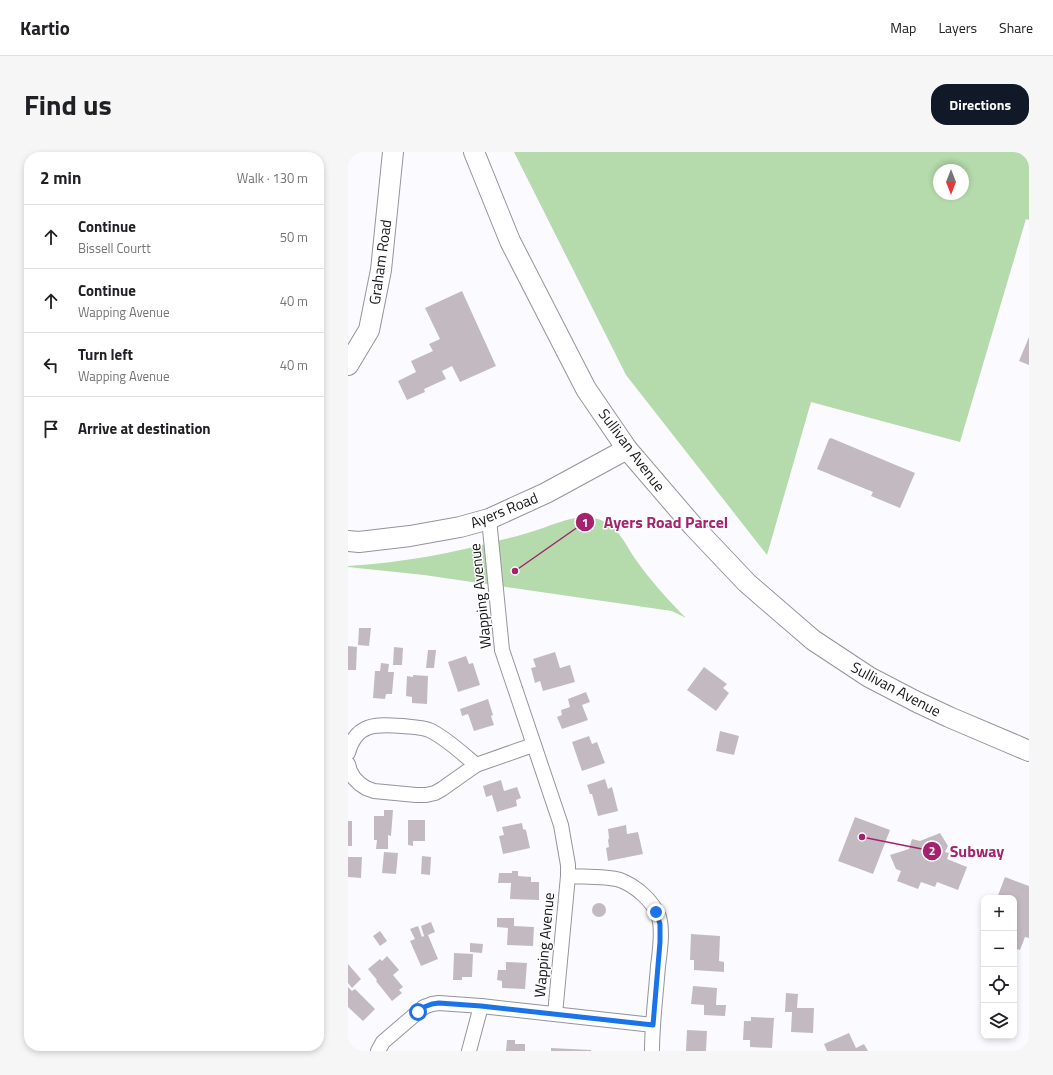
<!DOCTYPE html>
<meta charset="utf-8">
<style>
:root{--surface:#fff;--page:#f6f6f6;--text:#202124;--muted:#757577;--line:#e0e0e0;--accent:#111827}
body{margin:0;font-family:"Titillium Web",sans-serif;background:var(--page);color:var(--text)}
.controls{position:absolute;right:12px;bottom:12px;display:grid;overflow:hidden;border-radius:8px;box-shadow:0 2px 6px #0003}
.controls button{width:36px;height:36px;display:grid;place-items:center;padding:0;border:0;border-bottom:1px solid var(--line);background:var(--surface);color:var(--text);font:20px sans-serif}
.compass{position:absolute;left:585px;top:12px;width:36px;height:36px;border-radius:50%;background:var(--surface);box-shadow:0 2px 6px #0003;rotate:180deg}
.stop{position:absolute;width:12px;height:12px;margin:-9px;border:3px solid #1a73e8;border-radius:50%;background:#fff}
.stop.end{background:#1a73e8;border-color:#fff;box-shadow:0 1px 4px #0008}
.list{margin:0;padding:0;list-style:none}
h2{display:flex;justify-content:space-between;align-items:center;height:52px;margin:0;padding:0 16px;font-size:17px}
h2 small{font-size:13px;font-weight:400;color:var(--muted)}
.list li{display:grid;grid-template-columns:26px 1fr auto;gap:12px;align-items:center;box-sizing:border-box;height:64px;padding:0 16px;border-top:1px solid var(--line)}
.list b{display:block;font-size:15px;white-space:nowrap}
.list p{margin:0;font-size:13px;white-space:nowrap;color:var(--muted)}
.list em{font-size:13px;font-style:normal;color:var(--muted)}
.icon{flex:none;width:22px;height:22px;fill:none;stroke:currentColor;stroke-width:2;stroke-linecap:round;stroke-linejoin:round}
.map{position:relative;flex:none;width:681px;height:899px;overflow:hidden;border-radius:16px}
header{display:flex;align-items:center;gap:24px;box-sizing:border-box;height:56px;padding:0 20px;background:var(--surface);border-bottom:1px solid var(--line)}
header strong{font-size:19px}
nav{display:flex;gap:22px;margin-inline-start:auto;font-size:14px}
.intro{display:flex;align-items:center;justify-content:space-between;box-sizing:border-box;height:96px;padding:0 24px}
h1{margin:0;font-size:28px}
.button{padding:10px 18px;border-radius:16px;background:var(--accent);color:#fff;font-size:14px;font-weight:700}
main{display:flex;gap:24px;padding:0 24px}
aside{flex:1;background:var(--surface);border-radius:16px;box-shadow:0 2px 6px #0003}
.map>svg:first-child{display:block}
.green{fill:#b5daab;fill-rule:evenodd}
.building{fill:#c3bac1}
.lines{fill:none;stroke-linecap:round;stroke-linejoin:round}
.street-casing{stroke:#93949d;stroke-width:16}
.secondary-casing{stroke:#93949d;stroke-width:22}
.street{stroke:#fff;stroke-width:14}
.secondary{stroke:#fff;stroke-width:20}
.route{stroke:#1a73e8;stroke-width:5}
.labels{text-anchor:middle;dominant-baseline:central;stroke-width:3;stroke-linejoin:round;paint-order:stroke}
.street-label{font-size:15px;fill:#151518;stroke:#fff}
.leader{fill:none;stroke:#a5226f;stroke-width:1.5}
.callout-dot{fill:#a5226f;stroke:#fff;stroke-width:1.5}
.mark-label{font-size:12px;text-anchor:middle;font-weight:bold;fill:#fff}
.callout-label{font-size:16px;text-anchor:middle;font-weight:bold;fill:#a5226f;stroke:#fff;stroke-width:3;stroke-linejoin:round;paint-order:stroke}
</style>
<header>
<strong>Kartio</strong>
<nav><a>Map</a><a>Layers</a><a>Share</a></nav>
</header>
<div class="intro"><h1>Find us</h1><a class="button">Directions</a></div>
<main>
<aside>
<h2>2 min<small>Walk · 130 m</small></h2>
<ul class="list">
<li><svg class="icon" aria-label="ahead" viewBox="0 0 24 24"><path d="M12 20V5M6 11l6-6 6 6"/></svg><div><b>Continue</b><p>Bissell Courtt</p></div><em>50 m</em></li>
<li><svg class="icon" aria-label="ahead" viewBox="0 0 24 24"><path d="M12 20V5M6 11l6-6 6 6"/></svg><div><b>Continue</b><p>Wapping Avenue</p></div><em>40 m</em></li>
<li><svg class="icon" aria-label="left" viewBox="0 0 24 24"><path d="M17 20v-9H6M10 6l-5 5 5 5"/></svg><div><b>Turn left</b><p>Wapping Avenue</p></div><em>40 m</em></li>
<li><svg class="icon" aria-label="arrive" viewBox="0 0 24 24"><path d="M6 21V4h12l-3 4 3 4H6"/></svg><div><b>Arrive at destination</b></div></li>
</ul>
</aside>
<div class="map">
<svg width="681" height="899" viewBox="0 0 681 899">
<rect width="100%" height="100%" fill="#fbfbff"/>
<g class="green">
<path d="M166,0H681V68L678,67L612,290L463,250L419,403L278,223ZM591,18H615V42H591Z"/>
<path d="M233,365C244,365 254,367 262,373C274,382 280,397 288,408C303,429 320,448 338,466L324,459L76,423L0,415V414C53,411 105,401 157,387C169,384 181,381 192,377C206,372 219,367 233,365Z"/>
</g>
<g class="building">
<path d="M114,139L148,214L112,230L104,214L94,219L98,227L76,237L77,240L59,248L50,229L68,220L63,209L85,199L81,192L92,187L77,156Z"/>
<path d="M681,185V213L671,209Z"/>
<path d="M483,286L567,321L552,356L523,344L525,340L469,317L481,287Z"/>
<path d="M11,476H23L21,494L10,493Z"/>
<path d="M0,494L9,495L8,518H0Z"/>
<path d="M46,495L55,496L54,513H45Z"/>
<path d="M80,498H88L86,516H78Z"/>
<path d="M207,500L212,516L222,513L227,530L195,539L192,529L187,531L183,516L188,515L185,507Z"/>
<path d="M118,504L121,512L125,511L132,533L110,540L100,510Z"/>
<path d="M33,511L41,512L40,520H46L44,542H38L37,547L25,546L27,519H32Z"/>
<path d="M356,515L379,532L375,536L381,541L368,559L339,538Z"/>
<path d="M65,523L80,524L79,552L64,551V545L58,544L59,524L65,525Z"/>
<path d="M238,540L242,550L234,553L240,568L214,577L209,565L214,563L213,558L222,555L220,547Z"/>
<path d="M140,547L145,563L143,564L146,573L126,579L120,562L114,564L112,557Z"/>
<path d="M372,579L391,584L386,603L368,599Z"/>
<path d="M241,584L244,592L249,590L257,611L234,619L224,590Z"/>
<path d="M257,627L260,637L264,635L270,659L250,664L244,642H242L239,633Z"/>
<path d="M153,628L156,639L169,635L173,646L168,648L169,654L149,660L144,643L138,645L135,634Z"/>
<path d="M36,658H45L43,684L40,683V697H28L29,688H26V664H36Z"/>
<path d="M507,665L542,678L525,722L490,709Z"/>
<path d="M60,668H77V689H65V694L60,693Z"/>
<rect x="0" y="669" width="4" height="25"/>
<path d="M174,671L175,677L178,678L182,696L155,702L151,684L156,683L154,675Z"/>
<path d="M278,673L279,682L290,680L295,702L260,709L258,696L261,695L260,688L261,686L260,677Z"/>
<path d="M592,681L600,694L597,700L601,701L599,707L619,715L610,738L589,730L587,735L573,730L570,737L549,729L553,719L548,717L542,703L561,697L564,687L572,689Z"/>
<path d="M36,700L50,701L48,722L34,721Z"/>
<path d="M74,704L83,705L82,723L73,722Z"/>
<path d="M0,705H14L13,726L0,725Z"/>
<path d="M164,719H170V724L183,725V730H191V748L162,747L163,731H150L151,721H164Z"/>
<path d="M657,725L681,734V786L677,785L672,798L666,796V746H649Z"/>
<circle cx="251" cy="758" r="7"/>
<path d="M149,766H166V774L186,775L185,794L159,793L160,776L149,775Z"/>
<path d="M83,770L87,780L80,783L90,807L73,814L62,789L67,787L62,777L70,774L74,785L76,784L73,774Z"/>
<path d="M32,779L39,789L32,794L25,784Z"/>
<path d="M343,782L372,784L371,809L376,810V820L346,818V808H342Z"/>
<path d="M122,791L135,792L134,801L122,800Z"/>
<path d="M106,801L125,802L124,825H114V828H105Z"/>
<path d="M39,804L51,818L45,823L55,835L51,838L54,841L44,849L28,829L29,828L20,817L32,807L34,809Z"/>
<path d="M158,810L179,811L177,837L154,836V829L149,828L150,818H158Z"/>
<path d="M0,812L13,827L4,836L0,831Z"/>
<path d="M345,834L369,836L368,853H378L377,864L356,863V853L343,852Z"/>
<path d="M0,835L4,839L7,837L27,857L15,869L0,855Z"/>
<path d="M438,841L450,842L449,856H466L465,881L443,880L444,860H437Z"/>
<path d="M403,865L426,866L424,896L402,895V888H395L396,869H403Z"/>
<path d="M339,878L359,879L358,899H338Z"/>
<path d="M501,881L508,896L516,892L520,899H479L476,892Z"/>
<path d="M159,888H167V892H177V899H158Z"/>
<path d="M203,896L243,898V899H203Z"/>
</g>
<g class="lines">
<defs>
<g id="street">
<path d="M141,367L154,498L213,673L220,713V724L207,862"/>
<path d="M0,601C8,571 28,572 54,574C63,575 73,575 81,578C97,585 115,602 128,613"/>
<path d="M0,612L2,619L6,626L12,632L18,636L26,639L68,643H78L87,641L94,637L128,613L185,593"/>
<path d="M220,724C235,725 258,724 272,728C288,734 305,749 311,765C315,779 312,799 310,814C308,842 304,871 304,899"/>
<path d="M30,899L35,890L70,860L76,855L84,852L91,851L133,854L305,873"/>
<path d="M121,899L133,854"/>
</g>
<g id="secondary">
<path d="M126,0L162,89L238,237L279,297L345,374L399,431L465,488L521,525L569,550L601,565L681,599"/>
<path d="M0,213L21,178L33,118L45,0"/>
<path d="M0,389L11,390L62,384L112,375L141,367L198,341L279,297"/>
</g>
</defs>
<use href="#street" class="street-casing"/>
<use href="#secondary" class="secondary-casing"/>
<use href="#street" class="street"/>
<use href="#secondary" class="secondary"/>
</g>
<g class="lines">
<path class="route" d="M70,860L76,855L84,852L91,851L133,854L305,873L312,790V772L308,760"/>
</g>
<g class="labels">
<g class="street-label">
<text transform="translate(32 110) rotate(-82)">Graham Road</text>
<text transform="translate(284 298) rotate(53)">Sullivan Avenue</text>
<text transform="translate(156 358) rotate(-22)">Ayers Road</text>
<text transform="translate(132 444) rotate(-96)">Wapping Avenue</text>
<text transform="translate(548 537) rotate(28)">Sullivan Avenue</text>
<text transform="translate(196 793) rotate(-85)">Wapping Avenue</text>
</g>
</g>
<path class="leader" d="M167 419L237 370M514 685L584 699"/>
<g class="callout-dot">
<circle cx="167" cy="419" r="4"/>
<circle cx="514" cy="685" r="4"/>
<circle cx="237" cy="370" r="10"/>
<circle cx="584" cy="699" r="10"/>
</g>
<g class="mark-label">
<text x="237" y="375">1</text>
<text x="584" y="703">2</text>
</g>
<g class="callout-label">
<text x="318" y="376">Ayers Road Parcel</text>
<text x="629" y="705">Subway</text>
</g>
</svg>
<div class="controls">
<button>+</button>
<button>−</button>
<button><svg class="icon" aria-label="locate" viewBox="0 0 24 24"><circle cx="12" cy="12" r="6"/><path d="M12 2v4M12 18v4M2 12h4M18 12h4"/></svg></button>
<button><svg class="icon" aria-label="layers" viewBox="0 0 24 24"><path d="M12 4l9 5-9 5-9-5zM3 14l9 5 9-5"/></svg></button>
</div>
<svg class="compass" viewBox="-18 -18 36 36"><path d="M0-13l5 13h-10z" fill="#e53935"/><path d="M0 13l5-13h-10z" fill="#757577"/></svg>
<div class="stop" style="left:70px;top:860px"></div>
<div class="stop end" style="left:308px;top:760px"></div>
</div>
</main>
